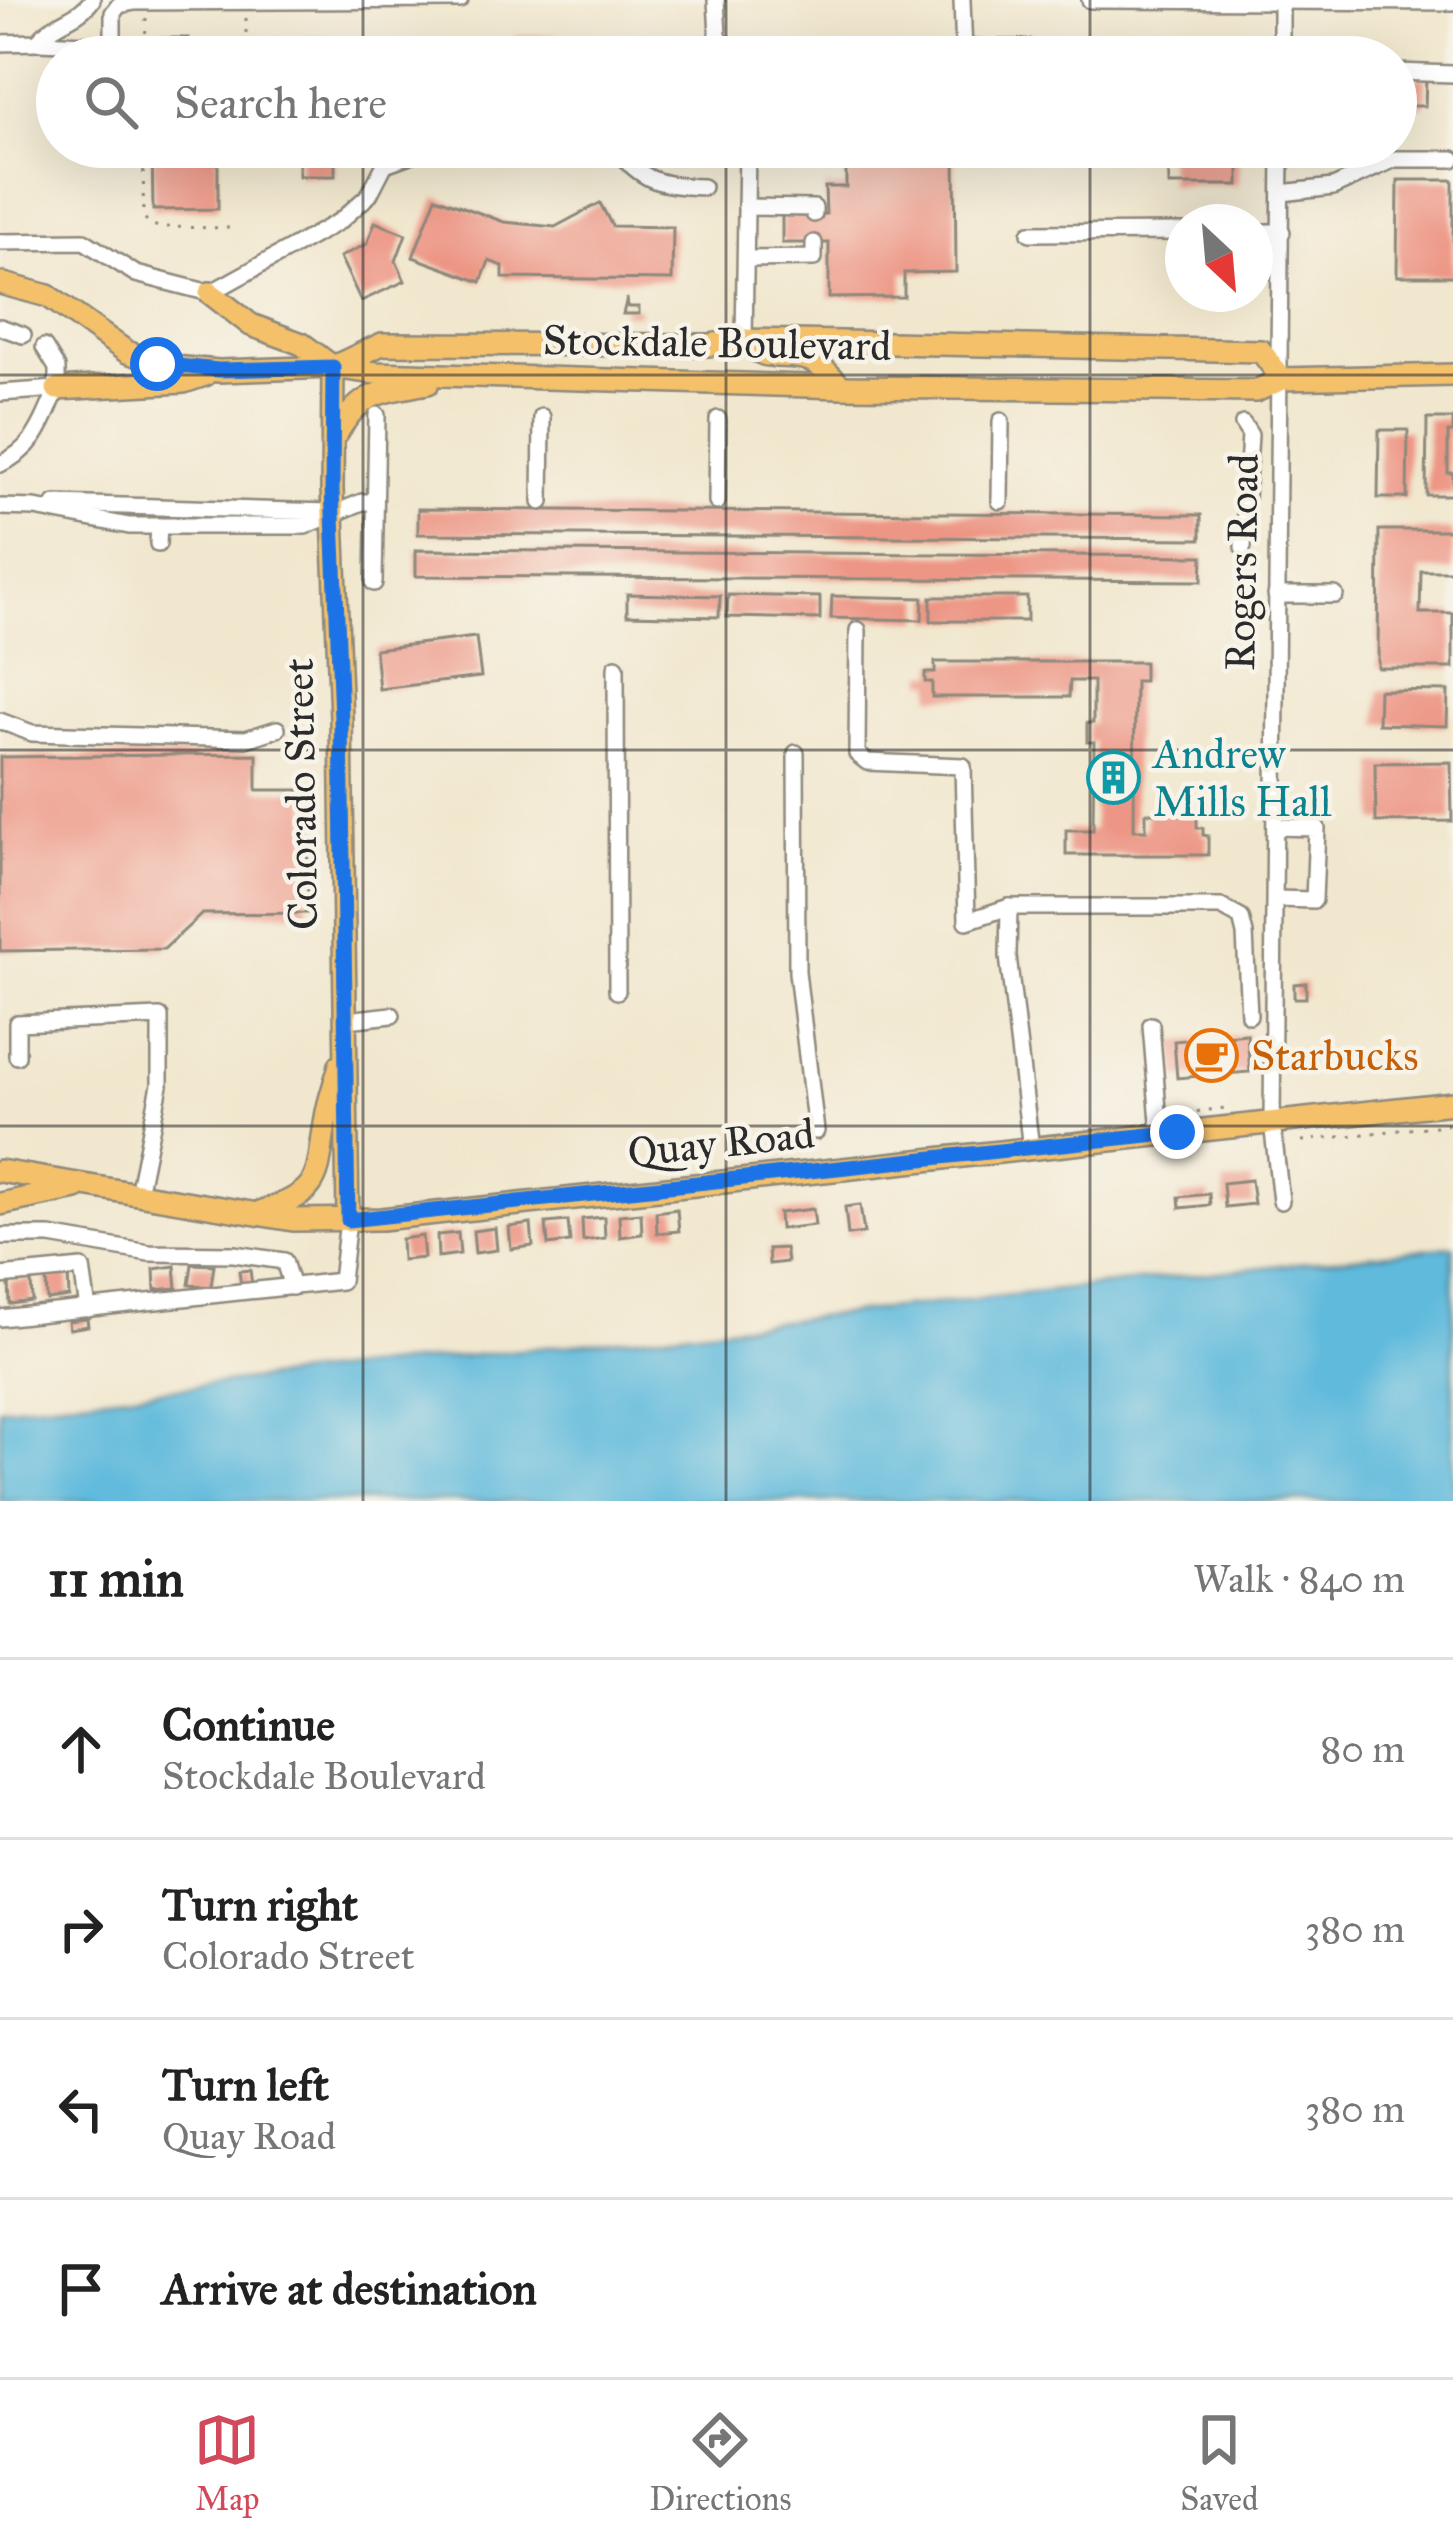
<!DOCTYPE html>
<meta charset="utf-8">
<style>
:root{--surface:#fff;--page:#f6f6f6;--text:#222;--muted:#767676;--line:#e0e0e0;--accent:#d1495b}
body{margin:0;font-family:"IM FELL Great Primer",serif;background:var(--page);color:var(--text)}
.compass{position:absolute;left:1165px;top:204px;width:108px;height:108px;border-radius:50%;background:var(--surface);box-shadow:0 12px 48px #0002;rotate:154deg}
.stop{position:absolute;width:36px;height:36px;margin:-27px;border:9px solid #1a73e8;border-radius:50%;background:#fff}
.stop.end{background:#1a73e8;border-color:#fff;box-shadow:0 3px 12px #0008}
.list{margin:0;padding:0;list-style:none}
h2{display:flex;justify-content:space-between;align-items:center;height:156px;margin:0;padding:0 48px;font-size:51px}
h2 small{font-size:39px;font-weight:400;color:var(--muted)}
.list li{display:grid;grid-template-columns:78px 1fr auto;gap:36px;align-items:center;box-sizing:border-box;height:180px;padding:0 48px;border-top:3px solid var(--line)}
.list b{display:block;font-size:45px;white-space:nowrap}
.list p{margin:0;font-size:39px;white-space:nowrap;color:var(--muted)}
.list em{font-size:39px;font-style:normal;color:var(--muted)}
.icon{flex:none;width:66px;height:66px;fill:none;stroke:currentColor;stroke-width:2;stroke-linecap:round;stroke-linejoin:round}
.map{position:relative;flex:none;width:1453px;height:1501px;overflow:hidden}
.search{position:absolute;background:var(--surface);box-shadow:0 12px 48px #0002;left:36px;right:36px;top:36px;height:132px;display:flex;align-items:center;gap:30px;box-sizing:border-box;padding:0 42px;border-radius:66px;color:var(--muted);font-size:45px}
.sheet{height:876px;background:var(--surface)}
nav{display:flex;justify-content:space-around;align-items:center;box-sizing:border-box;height:168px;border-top:3px solid var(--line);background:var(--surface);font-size:33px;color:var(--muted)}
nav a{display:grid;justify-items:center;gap:6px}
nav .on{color:var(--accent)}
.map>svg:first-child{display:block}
.water{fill:#5fbadc;stroke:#457284;stroke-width:3}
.building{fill:#ed9685}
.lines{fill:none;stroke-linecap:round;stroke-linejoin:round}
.minor-casing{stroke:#8e897c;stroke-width:20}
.major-casing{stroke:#8e897c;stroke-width:26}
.path{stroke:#8e897c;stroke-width:3;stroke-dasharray:3 9;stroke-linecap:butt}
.minor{stroke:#fff;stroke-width:15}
.major{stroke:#f4c16b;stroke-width:21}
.route{stroke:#1a73e8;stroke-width:15}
.grid{fill:none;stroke:#2b2b2b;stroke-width:3;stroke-opacity:0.55}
.labels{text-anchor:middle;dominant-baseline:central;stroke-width:9;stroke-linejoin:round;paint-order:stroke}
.street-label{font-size:42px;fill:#2b2b2b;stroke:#f7f3e8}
.culture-label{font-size:42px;fill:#0d838f;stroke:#f7f3e8;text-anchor:start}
.food-label{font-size:42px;fill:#c56008;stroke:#f7f3e8;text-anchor:start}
</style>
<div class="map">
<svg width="1453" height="1501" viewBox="0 0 1453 1501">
<rect width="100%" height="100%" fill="#f7f3e8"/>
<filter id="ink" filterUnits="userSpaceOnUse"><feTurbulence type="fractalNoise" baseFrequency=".00833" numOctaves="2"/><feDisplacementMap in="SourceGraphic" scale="24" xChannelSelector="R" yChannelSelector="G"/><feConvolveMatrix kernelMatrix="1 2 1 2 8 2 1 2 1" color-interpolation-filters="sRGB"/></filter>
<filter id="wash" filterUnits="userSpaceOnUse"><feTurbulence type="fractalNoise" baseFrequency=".004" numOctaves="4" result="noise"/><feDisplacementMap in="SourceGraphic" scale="48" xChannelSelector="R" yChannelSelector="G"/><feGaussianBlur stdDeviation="2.7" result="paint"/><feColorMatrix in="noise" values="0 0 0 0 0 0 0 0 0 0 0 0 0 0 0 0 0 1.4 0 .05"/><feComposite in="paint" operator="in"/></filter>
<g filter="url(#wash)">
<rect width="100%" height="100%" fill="#f1e7ce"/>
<path class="water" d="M1453,1246V1501H0V1408Z"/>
<g id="blocks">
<g class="building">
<path d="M514,35H557V43H618V57H452V44H513Z"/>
<path d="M152,38H188L189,57H152Z"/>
<path d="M334,38V57H298V39Z"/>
<path d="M1396,77L1426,78L1425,106H1396Z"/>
<path d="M152,147H218V209L153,210Z"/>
<rect x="299" y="147" width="36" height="29"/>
<path d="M846,147L955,150L956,272L904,273V297L829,298V243H782V215L826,214L825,187H846Z"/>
<path d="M1168,147H1239V185H1169Z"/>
<path d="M1398,180H1453V276H1397Z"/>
<path d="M436,197L504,222L555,227L600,203L612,226L673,227L672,280L503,278V266L489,261L481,282L413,257Z"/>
<path d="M375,222L406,234L396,261L405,281L361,301L340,257L367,244Z"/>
<path d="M627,298L628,307H639V314H623Z"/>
<path d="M1427,419H1453V432H1448V473H1453V495H1426Z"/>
<path d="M1379,430H1408L1407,498H1378Z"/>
<path d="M418,509L1201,515V539L418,534Z"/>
<path d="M1379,530H1453V571H1421L1420,613H1453V668H1378Z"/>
<path d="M416,550L1203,556L1202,581L416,576Z"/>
<path d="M627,594L720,596L719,617L627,615Z"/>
<path d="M728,595L820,597V619L727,617Z"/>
<path d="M832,596L923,598L922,620L831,618Z"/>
<rect x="931" y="597" width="96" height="24"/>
<path d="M476,637L481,677L379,689L375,649Z"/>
<path d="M935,662H1144V681H1135L1134,830H1146V813H1197V828H1203V835L1208,836V855H1066V830H1093L1094,742H1087V723H1093V681H1070L1069,697H932V682H925V673H935Z"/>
<path d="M1379,690L1448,691L1447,726L1378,724Z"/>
<path d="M257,754V790H307L308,913L202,914L164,949L0,951V757Z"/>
<path d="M1451,762L1452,821L1376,822L1375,763Z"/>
<path d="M1306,983V998H1294V984Z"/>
<path d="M1247,1034L1250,1072L1177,1078L1174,1041Z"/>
<path d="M1251,1180L1254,1204L1225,1207L1223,1183Z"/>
<path d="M1209,1194L1210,1205L1180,1208L1179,1197Z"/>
<path d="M860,1205L864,1233L848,1235L845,1207Z"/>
<path d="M677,1209L679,1231L657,1233L656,1212Z"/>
<path d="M813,1209L815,1225L780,1229L779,1213Z"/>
<path d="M641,1213L642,1234L620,1237L619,1215Z"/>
<path d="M604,1217L605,1238L583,1241L582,1219Z"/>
<path d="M568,1221L570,1242L548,1245L546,1223Z"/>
<path d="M531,1224L533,1246L511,1249L509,1227Z"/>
<path d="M495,1228L497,1250L475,1253L473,1231Z"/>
<path d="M458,1233L460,1254L438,1257L437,1235Z"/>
<path d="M422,1236L424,1258L402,1260L401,1239Z"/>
<path d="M785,1248L787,1262L769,1264L768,1249Z"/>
<path d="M192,1264L214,1265L211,1287L189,1285Z"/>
<path d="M175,1266L177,1288L155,1290L154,1269Z"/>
<path d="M250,1270L252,1285L241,1286L239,1271Z"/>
<path d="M68,1275L69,1297L47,1300L46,1278Z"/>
<path d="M31,1280L32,1301L10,1304L9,1282Z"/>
<path d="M87,1319L88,1326L69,1329L68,1321Z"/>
</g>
</g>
</g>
<g filter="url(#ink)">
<use href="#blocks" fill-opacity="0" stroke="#8e897c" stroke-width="3"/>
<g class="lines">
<defs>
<g id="minor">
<path d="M716,0L718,36L731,57"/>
<path d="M962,0L964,54"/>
<path d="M1090,0L1453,2"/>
<path d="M1281,0V57"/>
<path d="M38,42L113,45V13L119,5L135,2L460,0"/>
<path d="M0,43L38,42C51,22 78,20 92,0"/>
<path d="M964,48H1030"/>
<path d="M1396,72L1453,74"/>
<path d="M614,147C643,182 659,185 703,187"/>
<path d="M1282,193L1333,187L1395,159H1453"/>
<path d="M746,207L814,208V214"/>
<path d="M1255,232H1282"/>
<path d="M1030,233L1183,232"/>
<path d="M0,242L84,241L136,274L210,293L340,221L369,195L385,164L432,147"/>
<path d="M746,259L814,258V243"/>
<path d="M0,327L23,335"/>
<path d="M744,340L747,147"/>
<path d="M44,347L57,368V389"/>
<path d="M0,393L57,389C43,422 35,449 0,464"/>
<path d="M1000,501L1001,421"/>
<path d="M541,502L542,417"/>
<path d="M717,502L718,419"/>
<path d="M55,504L330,512"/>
<path d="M0,507L35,508L129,526H305L362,502H375"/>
<path d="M158,544L159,526"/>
<path d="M1243,547L1250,435L1243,424"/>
<path d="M374,583L377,415"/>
<path d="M1276,595H1335"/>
<path d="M858,630L857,754L867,762L963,766L967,921L1009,907H1221L1241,918L1245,934L1249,1015"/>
<path d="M616,667L617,991"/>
<path d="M0,721L32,733L246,739L277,729"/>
<path d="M796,753L797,972L816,1131"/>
<path d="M1275,827L1317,828L1314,900L1275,899"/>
<path d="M1009,907L1008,956L1031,1149"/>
<path d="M347,1020L392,1015"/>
<path d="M1151,1025L1160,1134"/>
<path d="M17,1056V1023L160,1017V1085L138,1194"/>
<path d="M1281,1201L1272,1122L1281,147"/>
<path d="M0,1236H50L149,1253L234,1254L284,1261L292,1287"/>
<path d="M0,1276L82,1268L88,1309"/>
<path d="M0,1318L341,1281L348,1220"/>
</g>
<g id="major">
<path d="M0,283L48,296L127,352L173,367L219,371L333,367L376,373L842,387L1256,391L1282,379L1453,375"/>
<path d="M210,293L251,325L302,344L333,367"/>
<path d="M744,340C764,365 784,351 810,360C821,364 833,379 842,387"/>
<path d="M333,367L382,344L709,345L744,340L1261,351L1282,379"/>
<path d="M333,367L332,489L341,719L348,1220"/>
<path d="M57,389L184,382L205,375"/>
<path d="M336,435C360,391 381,392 428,383"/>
<path d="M0,1171L293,1220L381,1219L1453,1103"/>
<path d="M0,1204L76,1188"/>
<path d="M260,1212C329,1191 315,1173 327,1112C330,1096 336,1081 340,1065"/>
</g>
</defs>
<use href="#minor" class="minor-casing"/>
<use href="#major" class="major-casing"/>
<g class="path">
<path d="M145,57L146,16"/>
<path d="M246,57V16"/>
<path d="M144,147L143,214L147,222L158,227L230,228"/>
<path d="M1185,1113L1225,1108"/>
<path d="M1302,1141L1453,1124"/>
</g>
<use href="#minor" class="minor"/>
<use href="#major" class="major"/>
</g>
</g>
<g class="lines" filter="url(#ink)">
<path class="route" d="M157,364L219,370L333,367L332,489L341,719L348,1220L1177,1132"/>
</g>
<path class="grid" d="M363,0V57M726,0V57M1090,0V57M363,147V1501M726,147V1501M1090,147V1501M0,375H1453M0,750H1453M0,1126H1453"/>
<defs>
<symbol id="building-ring" viewBox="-11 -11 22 22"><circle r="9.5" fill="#f7f3e8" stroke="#0f9aa8" stroke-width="1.5"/><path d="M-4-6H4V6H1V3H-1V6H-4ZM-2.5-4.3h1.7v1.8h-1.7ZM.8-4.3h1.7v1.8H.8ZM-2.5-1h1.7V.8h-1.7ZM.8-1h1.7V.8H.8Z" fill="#0f9aa8"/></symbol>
<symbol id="cafe-ring" viewBox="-11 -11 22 22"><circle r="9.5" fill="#f7f3e8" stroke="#e8710a" stroke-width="1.5"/><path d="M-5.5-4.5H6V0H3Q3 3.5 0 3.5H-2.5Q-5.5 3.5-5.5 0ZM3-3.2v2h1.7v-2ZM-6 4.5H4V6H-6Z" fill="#e8710a"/></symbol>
</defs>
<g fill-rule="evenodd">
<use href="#building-ring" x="1084" y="748" width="59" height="59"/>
<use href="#cafe-ring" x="1182" y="1026" width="59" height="59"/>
</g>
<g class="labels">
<g class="street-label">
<text transform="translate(717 343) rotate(1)">Stockdale Boulevard</text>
<text transform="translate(1242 562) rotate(-89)">Rogers Road</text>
<text transform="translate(301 794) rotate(-91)">Colorado Street</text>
<text transform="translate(721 1143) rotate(-6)">Quay Road</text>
</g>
<g class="culture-label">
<text x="1153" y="754">Andrew<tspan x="1153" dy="48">Mills Hall</tspan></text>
</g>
<g class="food-label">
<text x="1251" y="1056">Starbucks</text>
</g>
</g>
</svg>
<svg class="compass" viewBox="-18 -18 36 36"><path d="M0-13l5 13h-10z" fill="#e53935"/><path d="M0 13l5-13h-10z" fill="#767676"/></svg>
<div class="stop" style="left:157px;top:364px"></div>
<div class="stop end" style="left:1177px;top:1132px"></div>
<div class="search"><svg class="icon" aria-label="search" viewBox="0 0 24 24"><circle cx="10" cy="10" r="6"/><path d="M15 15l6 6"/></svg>Search here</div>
</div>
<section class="sheet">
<h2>11 min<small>Walk · 840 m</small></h2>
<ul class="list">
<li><svg class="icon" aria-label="ahead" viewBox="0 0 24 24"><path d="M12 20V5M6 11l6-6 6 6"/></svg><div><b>Continue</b><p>Stockdale Boulevard</p></div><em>80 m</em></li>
<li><svg class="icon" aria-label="right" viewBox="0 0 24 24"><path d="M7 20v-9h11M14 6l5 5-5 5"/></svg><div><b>Turn right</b><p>Colorado Street</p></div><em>380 m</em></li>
<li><svg class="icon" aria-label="left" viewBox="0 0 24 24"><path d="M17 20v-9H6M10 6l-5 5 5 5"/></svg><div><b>Turn left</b><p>Quay Road</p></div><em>380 m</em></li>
<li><svg class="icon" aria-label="arrive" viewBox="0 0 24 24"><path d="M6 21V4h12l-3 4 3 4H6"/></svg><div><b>Arrive at destination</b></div></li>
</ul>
</section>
<nav>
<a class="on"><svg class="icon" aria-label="map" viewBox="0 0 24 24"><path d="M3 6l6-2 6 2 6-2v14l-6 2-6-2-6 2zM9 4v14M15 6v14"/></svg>Map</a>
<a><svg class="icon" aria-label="directions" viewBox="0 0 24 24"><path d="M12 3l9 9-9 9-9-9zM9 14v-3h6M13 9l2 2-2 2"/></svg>Directions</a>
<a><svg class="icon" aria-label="saved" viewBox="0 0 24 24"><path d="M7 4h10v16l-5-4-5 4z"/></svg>Saved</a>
</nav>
